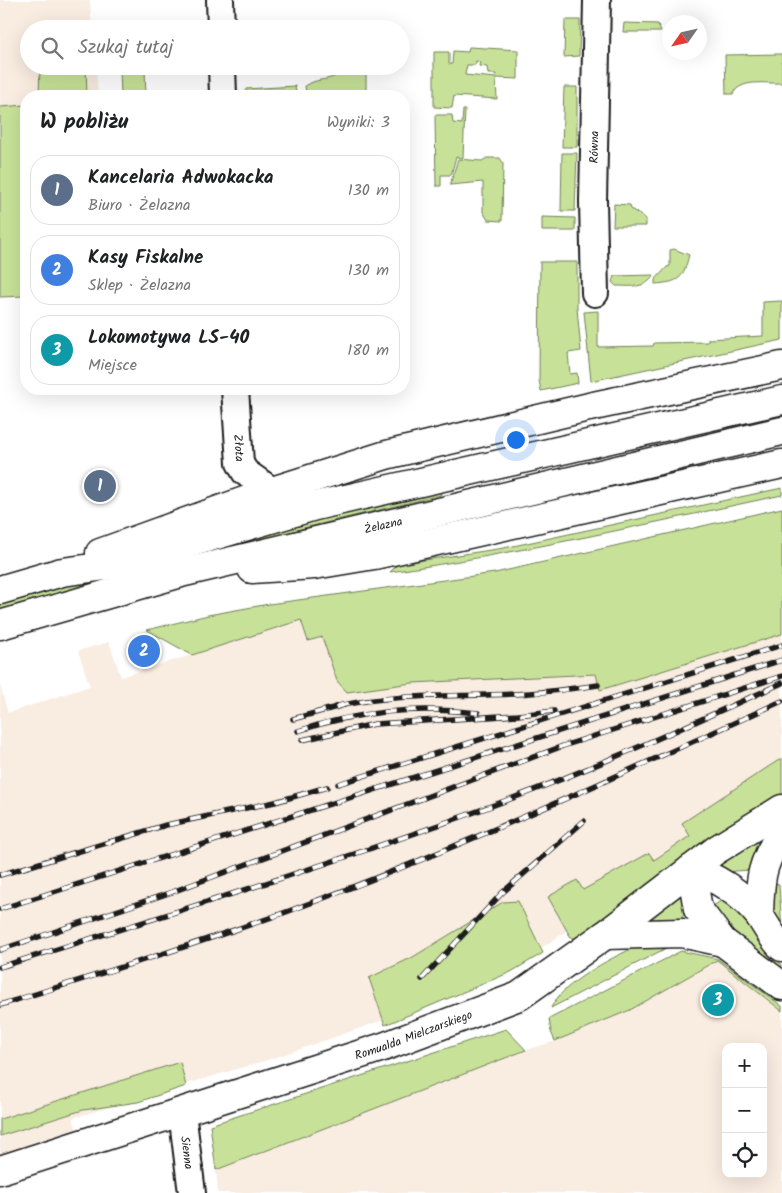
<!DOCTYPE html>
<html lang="pl">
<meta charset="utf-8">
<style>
:root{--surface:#fff;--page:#f2f2f2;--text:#202124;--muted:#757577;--line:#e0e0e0;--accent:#d1495b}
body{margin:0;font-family:Kalam,sans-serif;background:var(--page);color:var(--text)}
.controls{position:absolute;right:15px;bottom:15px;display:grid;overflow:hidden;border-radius:10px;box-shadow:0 5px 20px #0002}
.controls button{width:45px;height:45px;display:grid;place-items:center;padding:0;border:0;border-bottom:1px solid var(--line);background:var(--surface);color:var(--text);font:25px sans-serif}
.compass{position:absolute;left:662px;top:15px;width:45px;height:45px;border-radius:50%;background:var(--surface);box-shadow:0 5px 20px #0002;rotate:236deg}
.you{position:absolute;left:515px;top:439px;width:18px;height:18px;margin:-12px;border:4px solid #fff;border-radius:50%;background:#1a73e8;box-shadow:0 0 0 8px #1a73e833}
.badge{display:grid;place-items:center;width:32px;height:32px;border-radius:50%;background:var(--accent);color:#fff;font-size:16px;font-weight:700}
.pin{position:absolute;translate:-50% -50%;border:2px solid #fff;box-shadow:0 1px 5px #0006}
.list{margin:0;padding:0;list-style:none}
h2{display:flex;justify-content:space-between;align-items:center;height:65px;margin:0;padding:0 20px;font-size:21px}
h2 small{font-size:16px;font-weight:400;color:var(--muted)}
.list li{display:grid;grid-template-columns:32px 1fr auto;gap:15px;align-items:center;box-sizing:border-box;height:70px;margin:0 10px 10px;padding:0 10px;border:1px solid var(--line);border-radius:20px}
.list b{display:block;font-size:19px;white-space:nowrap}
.list p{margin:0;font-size:16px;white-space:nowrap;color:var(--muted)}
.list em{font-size:16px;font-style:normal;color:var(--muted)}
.icon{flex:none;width:28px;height:28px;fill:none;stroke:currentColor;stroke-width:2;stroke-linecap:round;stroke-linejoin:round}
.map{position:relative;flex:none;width:782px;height:1193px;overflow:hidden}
.search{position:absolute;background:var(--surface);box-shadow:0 5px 20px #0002;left:20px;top:20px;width:390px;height:55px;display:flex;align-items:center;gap:12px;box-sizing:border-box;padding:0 18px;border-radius:28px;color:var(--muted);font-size:19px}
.panel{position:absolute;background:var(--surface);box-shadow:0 5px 20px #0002;left:20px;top:90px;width:390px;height:305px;border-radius:20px}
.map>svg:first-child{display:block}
.built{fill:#f9ece1;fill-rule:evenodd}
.green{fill:#c7e298;stroke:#727f5a;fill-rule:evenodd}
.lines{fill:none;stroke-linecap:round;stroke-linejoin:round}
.minor-casing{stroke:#1c1c1c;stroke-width:30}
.tertiary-casing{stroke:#1c1c1c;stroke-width:31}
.secondary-casing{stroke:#1c1c1c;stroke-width:31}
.primary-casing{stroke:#1c1c1c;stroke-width:31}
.minor{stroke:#fff;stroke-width:26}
.tertiary{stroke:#fff;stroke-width:28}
.secondary{stroke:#fff;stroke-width:28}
.primary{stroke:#fff;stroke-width:28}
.rail-casing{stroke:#1c1c1c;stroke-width:5.5}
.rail{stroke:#fff;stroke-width:4;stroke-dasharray:11;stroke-linecap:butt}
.labels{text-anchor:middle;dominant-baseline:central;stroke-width:4;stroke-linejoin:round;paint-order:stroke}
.street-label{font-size:12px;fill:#1c1c1c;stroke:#fff}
</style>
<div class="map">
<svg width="782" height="1193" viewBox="0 0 782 1193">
<rect width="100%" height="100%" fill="#fff"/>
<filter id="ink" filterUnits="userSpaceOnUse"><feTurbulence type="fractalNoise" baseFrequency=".02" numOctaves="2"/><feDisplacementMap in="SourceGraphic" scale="10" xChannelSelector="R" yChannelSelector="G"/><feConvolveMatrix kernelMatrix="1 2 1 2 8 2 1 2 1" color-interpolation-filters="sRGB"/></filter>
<g filter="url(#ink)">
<g class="built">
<path d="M0,0H90L92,29H29V66H96L98,96H26V296L0,297Z"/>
<path d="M302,620L322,637L337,681L347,692L412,683L596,674L600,690L782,634V780L692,834L565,932L527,958L441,1000L277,1057L73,1118L78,1133L0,1158V685L8,713L90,686L78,651L109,642L121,677Z"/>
<path d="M717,960L782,1011V1193H218L216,1170L526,1050L556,1041L630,1010ZM726,1047H763V1174H726Z"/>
</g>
<g class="green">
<path d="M565,20H580L579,56L564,57Z"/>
<path d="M624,23L658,24L661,32H623Z"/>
<path d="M469,47L518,50V79L496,78L497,99L454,96L452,108L434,107V52H449V64H452L453,51L468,52ZM476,61L480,62L479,66L487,67L488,74H496V78L465,75L467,65H475Z"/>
<path d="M782,54V83C767,84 741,78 733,94H726L725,55Z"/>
<path d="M40,66H86L87,96H39Z"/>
<path d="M348,66H366V96H246V89L295,86L296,93L306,92L305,86C322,75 330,85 348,66Z"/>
<path d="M145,69L146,96H121L120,71Z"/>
<path d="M564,87H577V147H562Z"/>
<path d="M26,105V296L0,297V107Z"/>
<path d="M463,110H465L463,158L456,157L451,175H441V186H436L435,115H452L453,123L462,124Z"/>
<path d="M562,153H577L575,211H561Z"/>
<path d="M487,158H500L503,163L502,221L488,220L483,212V182L450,185L458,159L482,161Z"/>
<path d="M614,204L630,205L631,209L646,219V226H613Z"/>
<path d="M542,217L575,218V231H542Z"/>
<path d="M674,249L689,255C683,279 680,282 655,284V280L667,267L670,266V250Z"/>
<path d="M540,262H577V308L581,351L568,353L570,374L577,373L578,383L541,391L539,380Z"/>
<path d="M654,275C646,289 631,286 616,286L612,282L614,276Z"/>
<path d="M782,301V340L591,381L584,312L598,311V347L653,346L654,343L708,342V339L763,336V302Z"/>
<path d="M439,488L441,495L304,528L0,613V603Z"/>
<path d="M782,488V495C651,523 522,553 390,572L398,564L504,548Z"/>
<path d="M782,508V634L600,690L596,674L412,683L347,692L337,681L322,637L308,641L301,620L192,655L147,630L208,615L269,604L495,573Z"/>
<path d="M782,758V796L577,940L570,936L548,897L577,880L583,890L649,853L654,860L690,836L682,823Z"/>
<path d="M767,831L753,870L734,871L728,875L715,866Z"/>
<path d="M769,882L779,884L782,931L773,913Z"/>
<path d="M682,893L687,910L677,925L641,923Z"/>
<path d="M726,897L765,947L782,965V973L726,929L709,909Z"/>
<path d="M518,901L543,953L511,972L385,1025L369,978L413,957L503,902Z"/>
<path d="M644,944H674L551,1008C560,984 620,952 644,944Z"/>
<path d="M681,951L718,959L782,1006V1011L717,960L630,1010L555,1041L551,1032L549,1019Z"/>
<path d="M506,1029L526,1050L216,1170L210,1125Z"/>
<path d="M180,1062L186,1086L138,1102L83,1110L0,1136V1119Z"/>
</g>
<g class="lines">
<defs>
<g id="minor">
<path d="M220,0L221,29"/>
<path d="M222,66L223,96"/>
<path id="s1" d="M595,293L593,201L597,0"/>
<path id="s2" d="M235,389L240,463L245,472L272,491"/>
<path id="s3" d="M182,1112L192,1193"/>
</g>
<g id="tertiary">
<path id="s4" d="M0,1170L383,1047L519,996L605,935L716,850L782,809"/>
</g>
<g id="secondary">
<path d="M759,915C760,877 761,864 782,832"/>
<path d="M605,935L682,933L723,942"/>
<path d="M782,947C772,938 767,927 759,915C742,894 716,877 691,869L698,909L723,942L782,986"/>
</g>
<g id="primary">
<path d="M100,553L272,491L386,455L589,407L782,366"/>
<path d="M252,569L314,565L374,555L782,464"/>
<path d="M0,590L62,572L114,565L315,506L782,400"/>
<path id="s5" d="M0,625L181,573L782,431"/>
</g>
</defs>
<use href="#minor" class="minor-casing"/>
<use href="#tertiary" class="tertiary-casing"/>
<use href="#secondary" class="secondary-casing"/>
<use href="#primary" class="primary-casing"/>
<use href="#minor" class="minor"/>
<use href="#tertiary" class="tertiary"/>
<use href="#secondary" class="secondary"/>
<use href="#primary" class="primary"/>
<defs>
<g id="rail">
<path d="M338,706C397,693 454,697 514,694C542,693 570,689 598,685"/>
<path d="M293,719L344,705"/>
<path d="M298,731C359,711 414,706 478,713"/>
<path d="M302,740L375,724L518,715L554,711"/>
<path d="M338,784L782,645"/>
<path d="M0,875L166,825L275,802L327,787"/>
<path d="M0,909L782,660"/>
<path d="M0,950L172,892L563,746L782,676"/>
<path d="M0,967C171,913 344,861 513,798C604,764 693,723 782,683"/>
<path d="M422,979L502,893L584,821"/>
<path d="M0,1005C97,975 194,945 289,911C456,850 620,775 782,701"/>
</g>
</defs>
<use href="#rail" class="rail-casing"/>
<use href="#rail" class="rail"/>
</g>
</g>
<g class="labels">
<g class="street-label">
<text stroke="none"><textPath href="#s1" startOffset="146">Równa</textPath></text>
<text stroke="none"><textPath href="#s2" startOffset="59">Złota</textPath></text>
<text stroke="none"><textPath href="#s5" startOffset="396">Żelazna</textPath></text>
<text stroke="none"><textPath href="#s4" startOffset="435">Romualda Mielczarskiego</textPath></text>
<text stroke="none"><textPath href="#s3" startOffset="41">Sienna</textPath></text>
</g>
</g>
</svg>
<div class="controls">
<button>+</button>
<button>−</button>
<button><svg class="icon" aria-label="locate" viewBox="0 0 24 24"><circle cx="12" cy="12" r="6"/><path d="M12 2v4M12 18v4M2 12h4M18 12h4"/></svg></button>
</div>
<svg class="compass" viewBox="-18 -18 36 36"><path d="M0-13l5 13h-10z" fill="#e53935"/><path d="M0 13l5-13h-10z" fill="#757577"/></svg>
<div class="you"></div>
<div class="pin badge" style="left:100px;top:486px;background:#5c6f8a">1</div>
<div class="pin badge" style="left:144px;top:651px;background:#3f7fe0">2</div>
<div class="pin badge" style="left:718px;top:1000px;background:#0f9aa8">3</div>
<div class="search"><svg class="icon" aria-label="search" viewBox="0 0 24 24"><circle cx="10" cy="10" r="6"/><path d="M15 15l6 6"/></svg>Szukaj tutaj</div>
<section class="panel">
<h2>W pobliżu<small>Wyniki: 3</small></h2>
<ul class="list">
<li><span class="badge" style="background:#5c6f8a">1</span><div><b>Kancelaria Adwokacka</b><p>Biuro · Żelazna</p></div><em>130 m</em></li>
<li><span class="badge" style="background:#3f7fe0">2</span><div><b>Kasy Fiskalne</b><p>Sklep · Żelazna</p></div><em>130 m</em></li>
<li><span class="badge" style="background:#0f9aa8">3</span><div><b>Lokomotywa LS-40</b><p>Miejsce</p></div><em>180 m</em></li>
</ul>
</section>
</div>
